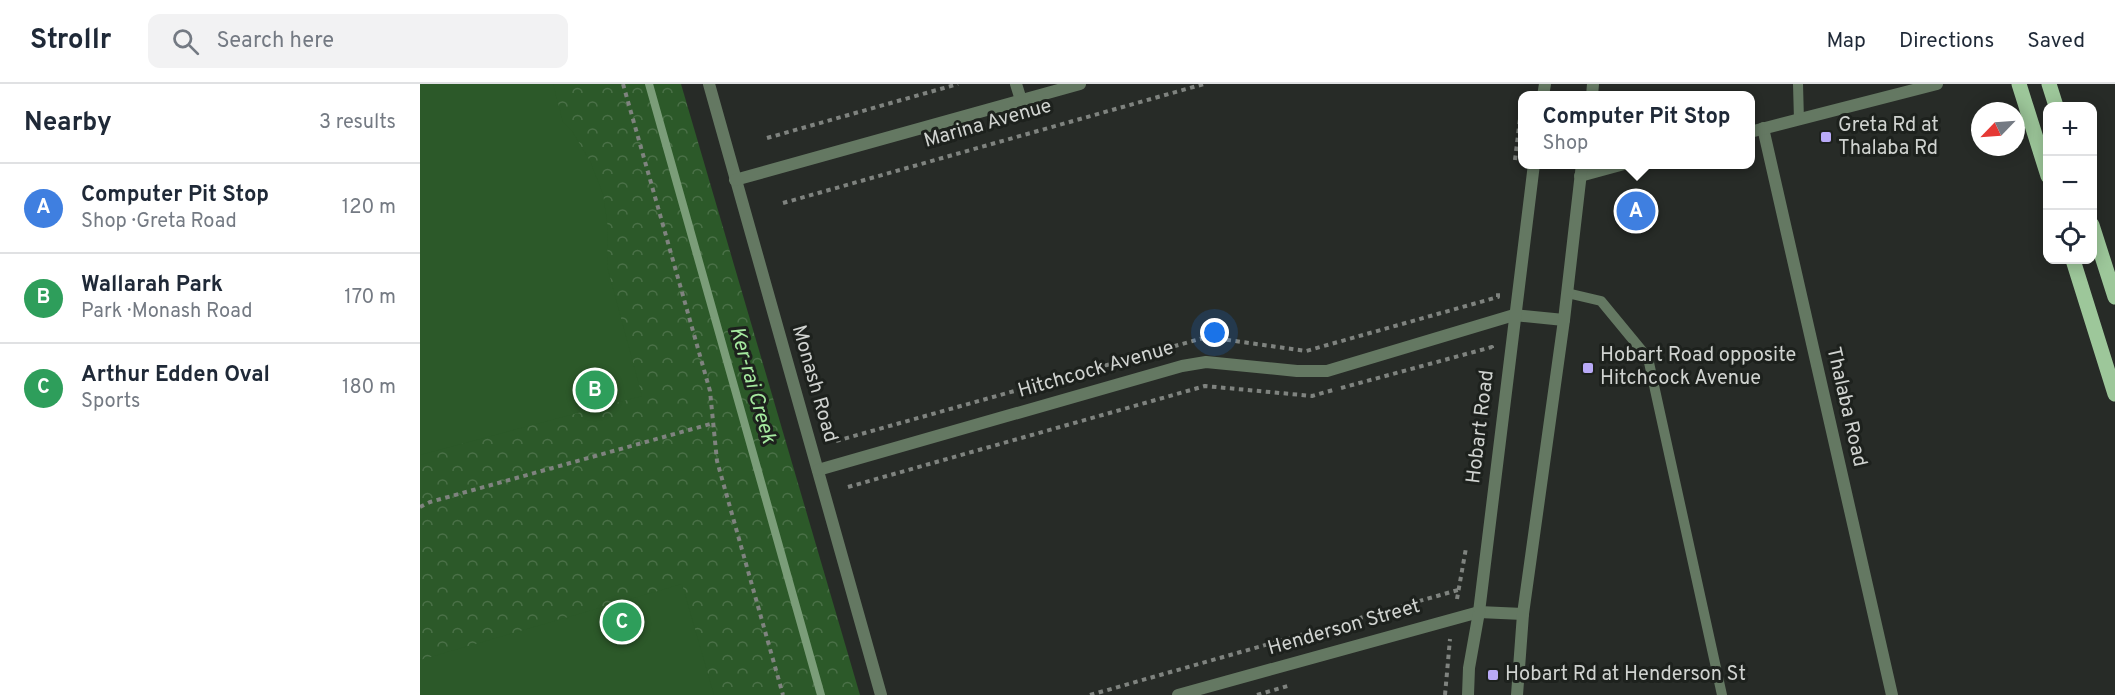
<!DOCTYPE html>
<meta charset="utf-8">
<style>
:root{--surface:#fff;--page:#f2f2f3;--text:#1f2937;--muted:#747a83;--line:#e0e1e3;--accent:#d93025}
body{margin:0;font-family:Overpass,sans-serif;background:var(--page);color:var(--text)}
.controls{position:absolute;right:18px;top:18px;display:grid;overflow:hidden;border-radius:12px;box-shadow:0 3px 15px #0003}
.controls button{width:54px;height:54px;display:grid;place-items:center;padding:0;border:0;border-bottom:2px solid var(--line);background:var(--surface);color:var(--text);font:30px sans-serif}
.compass{position:absolute;left:1551px;top:18px;width:54px;height:54px;border-radius:50%;background:var(--surface);box-shadow:0 3px 15px #0003;rotate:245deg}
.you{position:absolute;left:795px;top:249px;width:21px;height:21px;margin:-15px;border:4px solid #fff;border-radius:50%;background:#1a73e8;box-shadow:0 0 0 9px #1a73e833}
.badge{display:grid;place-items:center;width:39px;height:39px;border-radius:50%;background:var(--accent);color:#fff;font-size:20px;font-weight:700}
.pin{position:absolute;translate:-50% -50%;border:3px solid #fff;box-shadow:0 2px 6px #0006}
.popup{position:absolute;left:1098px;top:7px;width:237px;height:78px;box-sizing:border-box;display:grid;place-content:center;border-radius:12px;background:var(--surface);filter:drop-shadow(0 2px 4px #0005);font-size:20px;white-space:nowrap;color:var(--muted)}
.popup b{font-size:22px;color:var(--text)}
.popup::after{content:'';position:absolute;left:50%;top:100%;margin-left:-12px;border:12px solid transparent;border-top-color:var(--surface)}
.list{margin:0;padding:0;list-style:none}
h2{display:flex;justify-content:space-between;align-items:center;height:78px;margin:0;padding:0 24px;font-size:26px}
h2 small{font-size:20px;font-weight:400;color:var(--muted)}
.list li{display:grid;grid-template-columns:39px 1fr auto;gap:18px;align-items:center;box-sizing:border-box;height:90px;padding:0 24px;border-top:2px solid var(--line)}
.list b{display:block;font-size:22px;white-space:nowrap}
.list p{margin:0;font-size:20px;white-space:nowrap;color:var(--muted)}
.list em{font-size:20px;font-style:normal;color:var(--muted)}
.icon{flex:none;width:33px;height:33px;fill:none;stroke:currentColor;stroke-width:2;stroke-linecap:round;stroke-linejoin:round}
.map{position:relative;flex:none;width:1695px;height:611px;overflow:hidden}
header{display:flex;align-items:center;gap:36px;box-sizing:border-box;height:84px;padding:0 30px;background:var(--surface);border-bottom:2px solid var(--line)}
header strong{font-size:28px}
nav{display:flex;gap:33px;margin-inline-start:auto;font-size:21px}
.search{width:420px;height:54px;background:var(--page);display:flex;align-items:center;gap:15px;box-sizing:border-box;padding:0 21px;border-radius:12px;color:var(--muted);font-size:22px}
main{display:flex}
aside{flex:1;background:var(--surface)}
.map>svg:first-child{display:block}
.park{fill:url(#park-crowns)}
.garden{fill:#2c5929}
.lines{fill:none;stroke-linecap:round;stroke-linejoin:round}
.stream{stroke:#7b9d79;stroke-width:8}
.path{stroke:#7f837f;stroke-width:4;stroke-dasharray:4.5 4.5;stroke-linecap:butt}
.lane{stroke:#647862;stroke-width:10}
.street{stroke:#647862;stroke-width:12}
.primary{stroke:#9dc79a;stroke-width:15}
.poi-dot{fill:#b9aaf7;stroke:#1d211d;stroke-width:2}
.labels{text-anchor:middle;dominant-baseline:central;stroke-width:6;stroke-linejoin:round;paint-order:stroke}
.street-label{font-size:20px;fill:#d0d3d0;stroke:#1d211d}
.poi-label{font-size:20px;fill:#d0d3d0;stroke:#1d211d;text-anchor:start}
.water-label{font-size:21px;font-style:italic;fill:#a5e99f;stroke:#1d211d}
</style>
<header>
<strong>Strollr</strong>
<div class="search"><svg class="icon" aria-label="search" viewBox="0 0 24 24"><circle cx="10" cy="10" r="6"/><path d="M15 15l6 6"/></svg>Search here</div>
<nav><a>Map</a><a>Directions</a><a>Saved</a></nav>
</header>
<main>
<aside>
<h2>Nearby<small>3 results</small></h2>
<ul class="list">
<li><span class="badge" style="background:#3f7fe0">A</span><div><b>Computer Pit Stop</b><p>Shop · Greta Road</p></div><em>120 m</em></li>
<li><span class="badge" style="background:#2e9e5b">B</span><div><b>Wallarah Park</b><p>Park · Monash Road</p></div><em>170 m</em></li>
<li><span class="badge" style="background:#2e9e5b">C</span><div><b>Arthur Edden Oval</b><p>Sports</p></div><em>180 m</em></li>
</ul>
</aside>
<div class="map">
<svg width="1695" height="611" viewBox="0 0 1695 611">
<defs>
<pattern id="park-crowns" width="20" height="18" patternUnits="userSpaceOnUse" patternTransform="scale(1.5)"><rect width="20" height="18" fill="#2c5929"/><path d="M2 6a3 3 0 1 1 6 0M12 15a3 3 0 1 1 6 0" fill="none" stroke="#4a7047"/></pattern>
</defs>
<rect width="100%" height="100%" fill="#272b27"/>
<path class="park" d="M0,0H261L440,611H0Z"/>
<g class="garden">
<path d="M0,0H133L143,38L152,47L170,77L183,110L188,144L187,182L222,312L0,371Z"/>
<path d="M262,500L294,611H0V576Z"/>
</g>
<g class="lines">
<path class="stream" d="M229,0L401,611"/>
<g class="path">
<path d="M203,0L290,307L297,377L363,611"/>
<path d="M347,54L538,0"/>
<path d="M1095,76L1102,18"/>
<path d="M363,119L784,0"/>
<path d="M921,304L1072,263V267"/>
<path d="M416,357L787,253L886,267L1078,213V209"/>
<path d="M428,403L785,302L892,312L913,306"/>
<path d="M0,423L10,418L294,339"/>
<path d="M1037,515L1046,464"/>
<path d="M670,611L1038,506"/>
<path d="M837,611L871,601"/>
<path d="M1025,611L1030,555"/>
</g>
<g class="lane">
<path d="M1378,0L1379,36"/>
<path d="M1147,209L1181,217L1228,274L1302,611"/>
</g>
<g class="street">
<path d="M289,0L461,611"/>
<path d="M596,0L601,16"/>
<path d="M1123,12L1125,0"/>
<path d="M1172,12L1173,0"/>
<path d="M1343,44L1472,611"/>
<path d="M1330,48L1517,0"/>
<path d="M1160,92L1204,80"/>
<path d="M315,96L660,0"/>
<path d="M398,386L762,282L786,278L877,287H907L1094,231L1144,236"/>
<path d="M758,611L1059,528L1103,530"/>
<path d="M1048,611L1049,584L1059,528L1114,80"/>
<path d="M1097,611L1103,530L1144,236L1162,80"/>
</g>
<g class="primary">
<path d="M1599,0L1628,92"/>
<path d="M1629,0L1636,22"/>
<path d="M1672,141L1695,213"/>
<path d="M1653,176L1695,310"/>
</g>
</g>
<g class="poi-dot">
<rect x="1400" y="47" width="12" height="12" rx="3"/>
<rect x="1162" y="278" width="12" height="12" rx="3"/>
<rect x="1067" y="585" width="12" height="12" rx="3"/>
</g>
<g class="labels">
<g class="street-label">
<text transform="translate(568 40) rotate(-16)">Marina Avenue</text>
<text transform="translate(676 286) rotate(-16)">Hitchcock Avenue</text>
<text transform="translate(394 300) rotate(74)">Monash Road</text>
<text transform="translate(1426 323) rotate(77)">Thalaba Road</text>
<text transform="translate(1061 343) rotate(-83)">Hobart Road</text>
<text transform="translate(924 544) rotate(-16)">Henderson Street</text>
</g>
<g class="poi-label">
<text x="1418" y="42">Greta Rd at<tspan x="1418" dy="23">Thalaba Rd</tspan></text>
<text x="1180" y="272">Hobart Road opposite<tspan x="1180" dy="23">Hitchcock Avenue</tspan></text>
<text x="1085" y="591">Hobart Rd at Henderson St</text>
</g>
<g class="water-label">
<text transform="translate(332 301) rotate(74)">Ker-rai Creek</text>
</g>
</g>
</svg>
<div class="controls">
<button>+</button>
<button>−</button>
<button><svg class="icon" aria-label="locate" viewBox="0 0 24 24"><circle cx="12" cy="12" r="6"/><path d="M12 2v4M12 18v4M2 12h4M18 12h4"/></svg></button>
</div>
<svg class="compass" viewBox="-18 -18 36 36"><path d="M0-13l5 13h-10z" fill="#e53935"/><path d="M0 13l5-13h-10z" fill="#747a83"/></svg>
<div class="you"></div>
<div class="pin badge" style="left:1216px;top:127px;background:#3f7fe0">A</div>
<div class="popup"><b>Computer Pit Stop</b>Shop</div>
<div class="pin badge" style="left:175px;top:306px;background:#2e9e5b">B</div>
<div class="pin badge" style="left:202px;top:538px;background:#2e9e5b">C</div>
</div>
</main>
